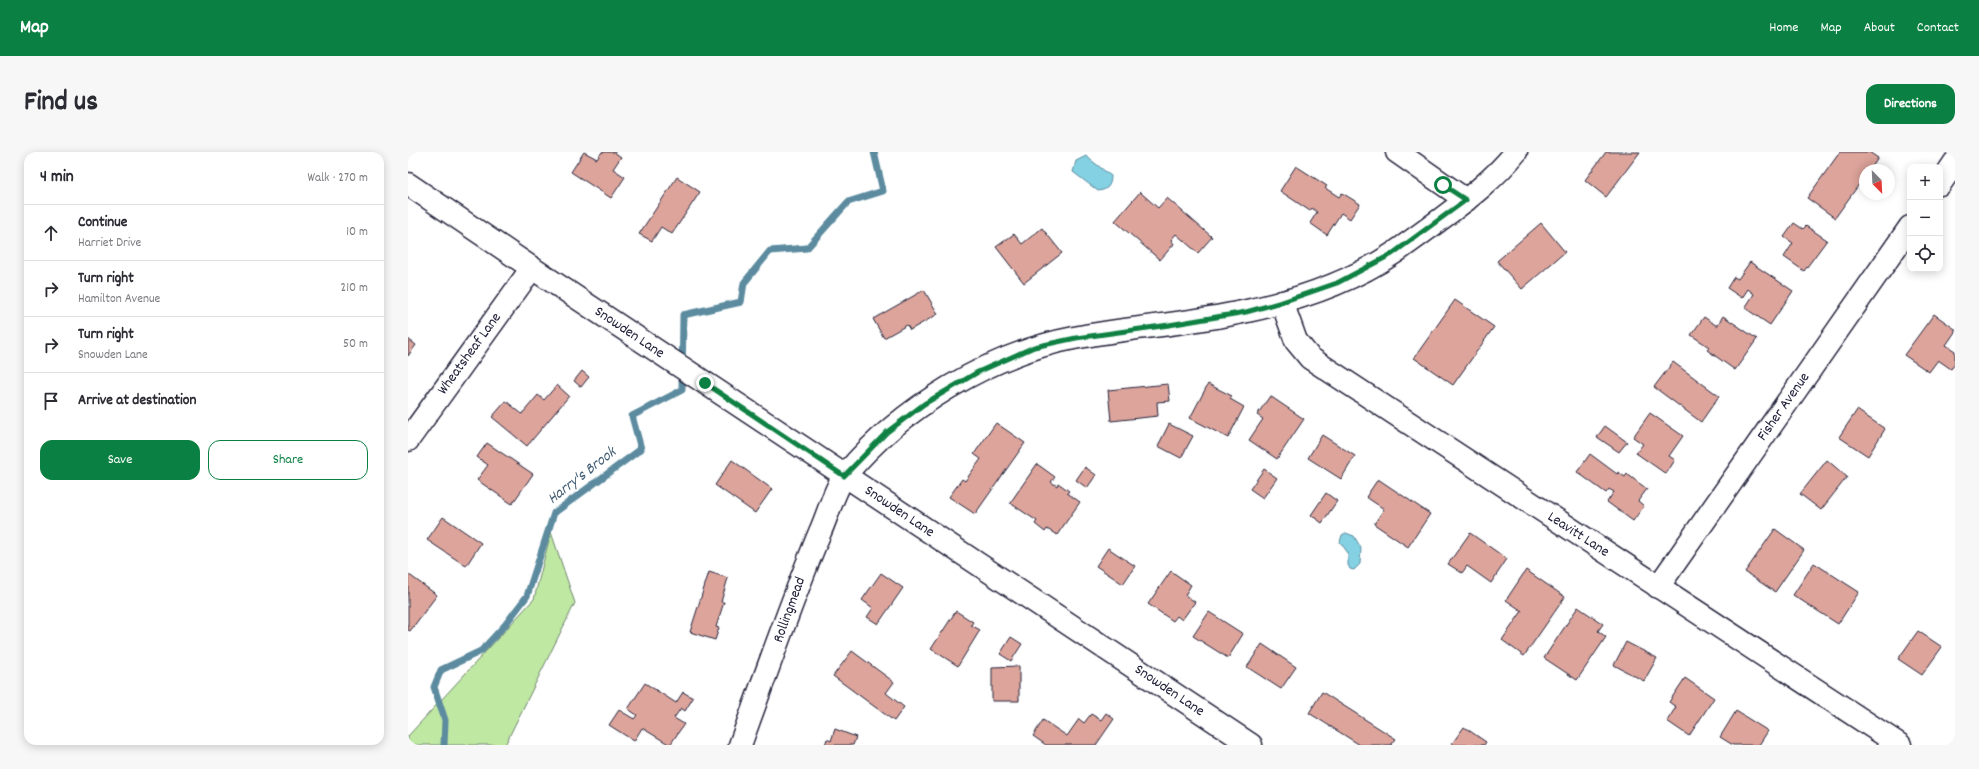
<!DOCTYPE html>
<meta charset="utf-8">
<style>
:root{--surface:#fff;--page:#f7f7f7;--text:#2b2b33;--muted:#7c7c81;--line:#e1e1e2;--accent:#0b8043}
body{margin:0;font-family:Dekko,sans-serif;background:var(--page);color:var(--text)}
.controls{position:absolute;right:12px;top:12px;display:grid;overflow:hidden;border-radius:8px;box-shadow:0 2px 10px #0003}
.controls button{width:36px;height:36px;display:grid;place-items:center;padding:0;border:0;border-bottom:1px solid var(--line);background:var(--surface);color:var(--text);font:20px sans-serif}
.compass{position:absolute;left:1451px;top:12px;width:36px;height:36px;border-radius:50%;background:var(--surface);box-shadow:0 2px 10px #0003;rotate:156deg}
.stop{position:absolute;width:12px;height:12px;margin:-9px;border:3px solid #0b8043;border-radius:50%;background:#fff}
.stop.end{background:#0b8043;border-color:#fff;box-shadow:0 1px 4px #0008}
.list{margin:0;padding:0;list-style:none}
h2{display:flex;justify-content:space-between;align-items:center;height:52px;margin:0;padding:0 16px;font-size:17px}
h2 small{font-size:13px;font-weight:400;color:var(--muted)}
.list li{display:grid;grid-template-columns:26px 1fr auto;gap:12px;align-items:center;box-sizing:border-box;height:56px;padding:0 16px;border-top:1px solid var(--line)}
.list b{display:block;font-size:15px;white-space:nowrap}
.list p{margin:0;font-size:13px;white-space:nowrap;color:var(--muted)}
.list em{font-size:13px;font-style:normal;color:var(--muted)}
.actions{display:flex;gap:8px;padding:12px 16px}
.actions a{flex:1;padding:9px 0;border:1px solid var(--accent);border-radius:12px;text-align:center;font-size:14px;color:var(--accent)}
.actions .main{background:var(--accent);color:#fff}
.icon{flex:none;width:22px;height:22px;fill:none;stroke:currentColor;stroke-width:2;stroke-linecap:round;stroke-linejoin:round}
.map{position:relative;flex:none;width:1547px;height:593px;overflow:hidden;border-radius:12px}
header{display:flex;align-items:center;gap:24px;box-sizing:border-box;height:56px;padding:0 20px;background:var(--accent);color:#fff}
header strong{font-size:19px}
nav{display:flex;gap:22px;margin-inline-start:auto;font-size:14px}
.intro{display:flex;align-items:center;justify-content:space-between;box-sizing:border-box;height:96px;padding:0 24px}
h1{margin:0;font-size:28px}
.button{padding:10px 18px;border-radius:12px;background:var(--accent);color:#fff;font-size:14px;font-weight:700}
main{display:flex;gap:24px;padding:0 24px}
aside{flex:1;background:var(--surface);border-radius:12px;box-shadow:0 2px 10px #0003}
.map>svg:first-child{display:block}
.green{fill:#bfe8a3;stroke:#70856f}
.water{fill:#83d1e2;stroke:#5c8b9f}
.lines{fill:none;stroke-linecap:round;stroke-linejoin:round}
.stream{stroke:#5c8b9f;stroke-width:7}
.building{fill:#dda49b;stroke:#22223b}
.minor-casing{stroke:#22223b;stroke-width:25}
.minor{stroke:#fff;stroke-width:22}
.route{stroke:#0b8043;stroke-width:5}
.labels{text-anchor:middle;dominant-baseline:central;stroke-width:4;stroke-linejoin:round;paint-order:stroke}
.street-label{font-size:15px;fill:#22223b;stroke:#fff}
.water-label{font-size:16px;font-style:italic;fill:#445f75;stroke:#fff}
</style>
<header>
<strong>Map</strong>
<nav><a>Home</a><a>Map</a><a>About</a><a>Contact</a></nav>
</header>
<div class="intro"><h1>Find us</h1><a class="button">Directions</a></div>
<main>
<aside>
<h2>4 min<small>Walk · 270 m</small></h2>
<ul class="list">
<li><svg class="icon" aria-label="ahead" viewBox="0 0 24 24"><path d="M12 20V5M6 11l6-6 6 6"/></svg><div><b>Continue</b><p>Harriet Drive</p></div><em>10 m</em></li>
<li><svg class="icon" aria-label="right" viewBox="0 0 24 24"><path d="M7 20v-9h11M14 6l5 5-5 5"/></svg><div><b>Turn right</b><p>Hamilton Avenue</p></div><em>210 m</em></li>
<li><svg class="icon" aria-label="right" viewBox="0 0 24 24"><path d="M7 20v-9h11M14 6l5 5-5 5"/></svg><div><b>Turn right</b><p>Snowden Lane</p></div><em>50 m</em></li>
<li><svg class="icon" aria-label="arrive" viewBox="0 0 24 24"><path d="M6 21V4h12l-3 4 3 4H6"/></svg><div><b>Arrive at destination</b></div></li>
</ul>
<div class="actions"><a class="main">Save</a><a>Share</a></div>
</aside>
<div class="map">
<svg width="1547" height="593" viewBox="0 0 1547 593">
<rect width="100%" height="100%" fill="#fff"/>
<filter id="ink" filterUnits="userSpaceOnUse"><feTurbulence type="fractalNoise" baseFrequency=".025" numOctaves="2"/><feDisplacementMap in="SourceGraphic" scale="8" xChannelSelector="R" yChannelSelector="G"/><feConvolveMatrix kernelMatrix="1 2 1 2 8 2 1 2 1" color-interpolation-filters="sRGB"/></filter>
<g filter="url(#ink)">
<path class="green" d="M143,380L167,451L97,593H0V584L126,447Z"/>
<g class="water">
<path d="M678,4L703,24C703,34 699,38 690,39L665,20L668,9Z"/>
<path d="M938,381L946,384L953,396L952,412L946,418L942,417L940,413V401L932,390L934,383Z"/>
</g>
<g class="lines">
<path class="stream" d="M36,593L37,568L26,535L33,518L73,499L97,473L119,444L146,361L233,297L224,264L274,238L275,163L333,150L336,131L362,99L399,96L440,50L475,39L466,0"/>
</g>
<g class="building">
<path d="M176,0L189,7L194,0H206L213,5L205,17L217,25L203,46L163,20Z"/>
<path d="M1198,0H1232L1198,45L1177,28Z"/>
<path d="M1432,0H1461L1470,6L1462,18H1457V24L1427,66L1399,46Z"/>
<path d="M888,14L919,34L917,36L931,45L934,41L952,52L942,67L933,61L919,83L902,71L909,60L904,56L902,59L872,39Z"/>
<path d="M269,25L292,40L264,82L253,75L244,89L231,82Z"/>
<path d="M732,40L750,56L759,46L804,85L790,101L768,82L763,88L766,92L752,108L707,69Z"/>
<path d="M1133,71L1157,100L1114,137L1089,109Z"/>
<path d="M1386,71L1395,77L1398,74L1419,88L1396,119L1376,105L1385,91L1376,85Z"/>
<path d="M634,76L654,101L616,131L588,95L606,82L614,92Z"/>
<path d="M1342,110L1385,139L1362,173L1337,156L1346,142L1340,137L1334,146L1319,136L1326,125L1330,127Z"/>
<path d="M516,138L530,162L502,178L499,173L476,186L465,167Z"/>
<path d="M1047,148L1086,175L1045,233L1006,206Z"/>
<path d="M1526,162L1547,177V180L1538,193L1547,199V212L1543,217L1530,208L1521,220L1496,203Z"/>
<path d="M1315,164L1349,187L1327,218L1299,198L1301,195L1283,183L1296,165L1309,174Z"/>
<path d="M0,187L8,193L0,204Z"/>
<path d="M1265,210L1311,244L1293,270L1246,235Z"/>
<path d="M174,219L181,225L173,235L166,229Z"/>
<path d="M760,232L762,249L749,250L750,264L703,269L700,238Z"/>
<path d="M800,232L824,244L822,247L836,255L820,286L782,266Z"/>
<path d="M149,233L161,244L119,294L84,265L98,249L114,262L130,243L136,248Z"/>
<path d="M862,244L896,267L869,307L841,288L855,267L849,263Z"/>
<path d="M1449,258L1477,277L1460,304L1431,285Z"/>
<path d="M1242,261L1275,284L1261,304L1267,308L1258,322L1228,301L1235,292L1225,285Z"/>
<path d="M588,271L617,291L567,362L541,345L554,327L557,329L573,307L566,302Z"/>
<path d="M761,272L785,284L773,306L750,294Z"/>
<path d="M1197,274L1219,290L1211,300L1189,285Z"/>
<path d="M914,283L947,304L933,327L900,306Z"/>
<path d="M79,291L125,322L104,352L69,328L80,313L69,305Z"/>
<path d="M1182,302L1209,322L1210,320L1217,325L1219,322L1239,337L1230,349L1236,354L1225,369L1199,350L1206,340L1201,337L1198,341L1169,320Z"/>
<path d="M324,308L364,337L347,361L307,333Z"/>
<path d="M1419,308L1439,325L1413,358L1392,342Z"/>
<path d="M629,312L647,325L643,330L649,334L650,331L661,339L659,341L672,350L649,383L639,377L637,380L627,372L629,369L602,351Z"/>
<path d="M677,315L688,323L679,336L668,328Z"/>
<path d="M856,317L869,326L855,346L842,337Z"/>
<path d="M970,327L1022,362L1000,395L966,372L976,357L958,345Z"/>
<path d="M918,341L929,349L914,371L903,363Z"/>
<path d="M35,365L73,391L58,414L19,388Z"/>
<path d="M1367,377L1396,398L1367,440L1337,420Z"/>
<path d="M1062,381L1099,407L1083,431L1059,414L1054,421L1040,412Z"/>
<path d="M700,396L727,414L715,432L688,414Z"/>
<path d="M1406,411L1451,440L1430,472L1385,443Z"/>
<path d="M1118,418L1157,445L1116,504L1094,488L1114,459L1098,448Z"/>
<path d="M763,419L783,433L777,443L787,450L774,468L769,464L765,469L740,452Z"/>
<path d="M301,420L320,426L313,450H316L308,475L311,476L307,488L282,480Z"/>
<path d="M473,421L495,436L470,472L459,465L465,456L454,448Z"/>
<path d="M0,422L29,443L2,479L0,478Z"/>
<path d="M1170,455L1195,472L1190,479L1198,485L1169,528L1136,506Z"/>
<path d="M548,459L565,470L563,473L572,478L550,514L523,497Z"/>
<path d="M801,460L835,482L820,506L785,484Z"/>
<path d="M1510,479L1534,495L1514,523L1490,507Z"/>
<path d="M603,485L614,492L603,509L592,502Z"/>
<path d="M1218,490L1249,506L1236,529L1206,513Z"/>
<path d="M854,492L888,515L873,537L839,515Z"/>
<path d="M444,499L486,530L478,541L496,555L486,569L425,524Z"/>
<path d="M611,514V549H584V515Z"/>
<path d="M1277,526L1306,546L1281,584L1259,569L1268,555L1261,550Z"/>
<path d="M237,531L268,551L275,540L285,546L277,559L273,556L266,566L276,572L262,593L234,576L226,589L201,573L211,558L226,567L229,563L220,557Z"/>
<path d="M914,540L988,587L983,593H952L901,561Z"/>
<path d="M1328,559L1360,579L1351,593H1325L1312,585Z"/>
<path d="M698,561L706,567L688,593H638L625,584L635,568L659,584L671,567L676,571L683,562L693,568Z"/>
<path d="M1056,575L1078,590L1076,593H1043Z"/>
<path d="M427,577L448,585L445,593H417L419,587L423,589Z"/>
</g>
<g class="lines">
<defs>
<g id="minor">
<path d="M989,0L1058,48"/>
<path d="M0,32L124,116L843,593"/>
<path d="M1532,32L1547,10"/>
<path d="M874,150L888,189L902,206L1492,593"/>
<path d="M0,288L124,116"/>
<path d="M1250,435L1502,75"/>
<path d="M332,593C358,522 383,450 412,380C419,365 428,333 438,322C493,256 582,202 666,186C723,175 782,172 839,159C890,148 943,130 986,101C1002,90 1018,78 1033,67C1060,47 1087,26 1108,0"/>
</g>
</defs>
<use href="#minor" class="minor-casing"/>
<use href="#minor" class="minor"/>
</g>
</g>
<g class="lines" filter="url(#ink)">
<path class="route" d="M297,231L436,324L479,280L516,252L570,220L626,195L668,186L761,173L838,160L874,150L929,131L984,102L1058,48L1035,33"/>
</g>
<g class="labels">
<g class="street-label">
<text transform="translate(221 181) rotate(34)">Snowden Lane</text>
<text transform="translate(62 202) rotate(-54)">Wheatsheaf Lane</text>
<text transform="translate(1376 255) rotate(-55)">Fisher Avenue</text>
<text transform="translate(491 360) rotate(34)">Snowden Lane</text>
<text transform="translate(1170 383) rotate(33)">Leavitt Lane</text>
<text transform="translate(382 458) rotate(-70)">Rollingmead</text>
<text transform="translate(761 539) rotate(34)">Snowden Lane</text>
</g>
<g class="water-label">
<text transform="translate(174 324) rotate(-38)">Harry's Brook</text>
</g>
</g>
</svg>
<div class="controls">
<button>+</button>
<button>−</button>
<button><svg class="icon" aria-label="locate" viewBox="0 0 24 24"><circle cx="12" cy="12" r="6"/><path d="M12 2v4M12 18v4M2 12h4M18 12h4"/></svg></button>
</div>
<svg class="compass" viewBox="-18 -18 36 36"><path d="M0-13l5 13h-10z" fill="#e53935"/><path d="M0 13l5-13h-10z" fill="#7c7c81"/></svg>
<div class="stop" style="left:1035px;top:33px"></div>
<div class="stop end" style="left:297px;top:231px"></div>
</div>
</main>
